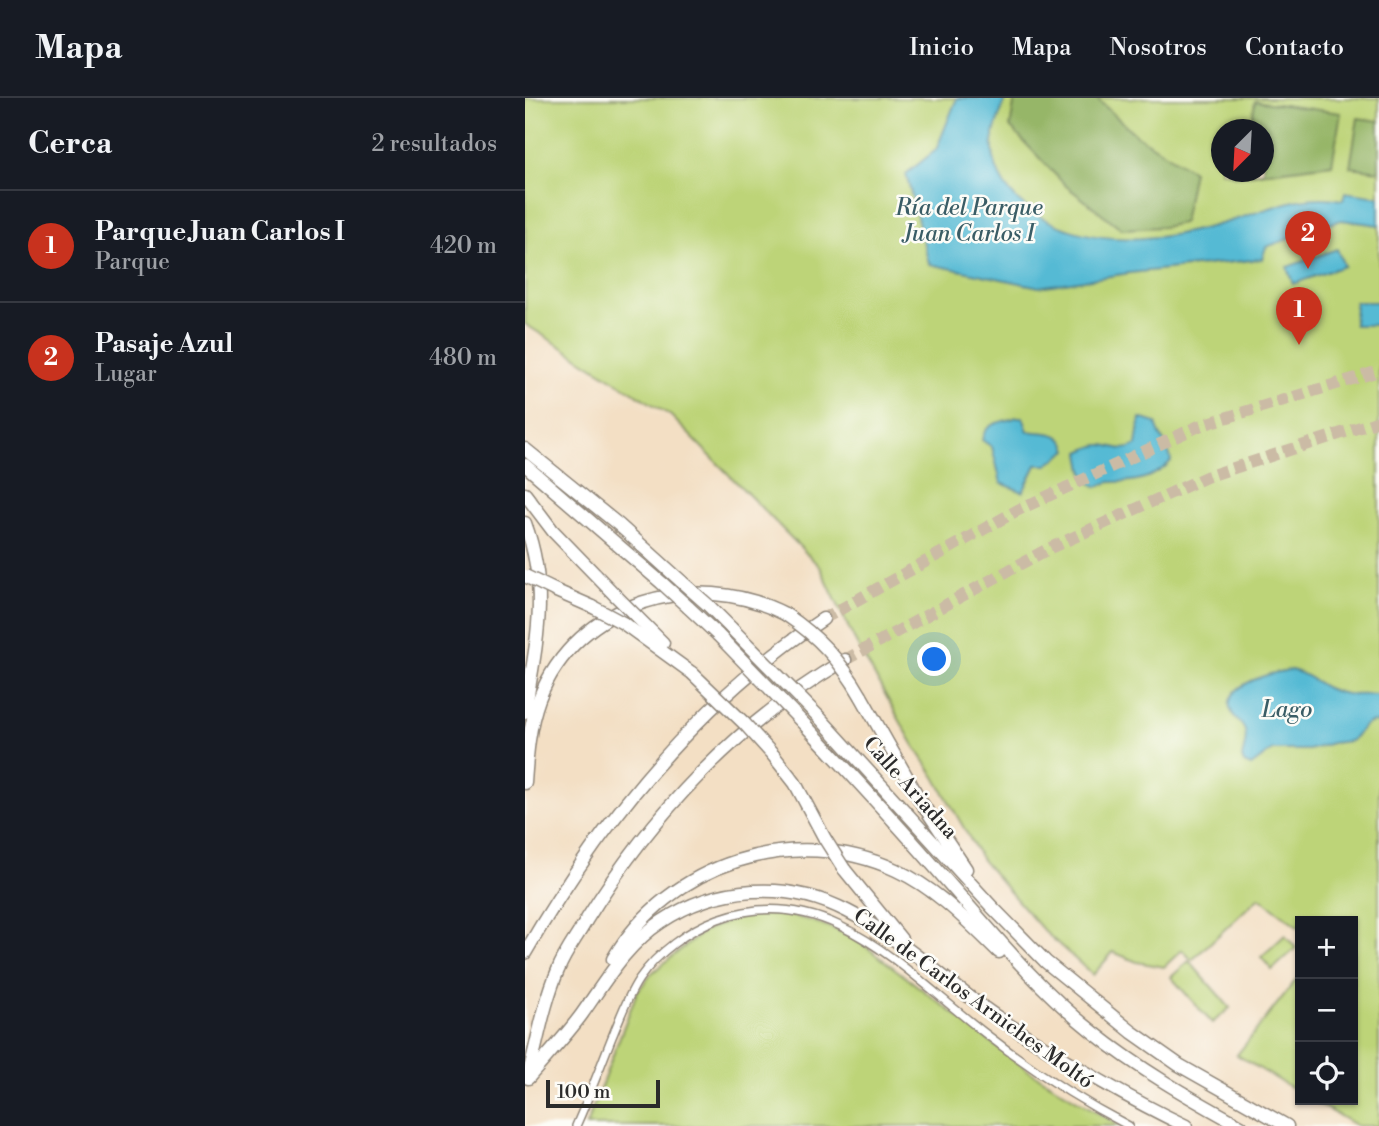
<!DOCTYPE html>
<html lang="es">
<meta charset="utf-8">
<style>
:root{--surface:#171b24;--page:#20242c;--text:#f1f3f6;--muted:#9ea1a6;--line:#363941;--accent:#c8321e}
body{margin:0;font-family:"Libre Bodoni",serif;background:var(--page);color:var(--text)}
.controls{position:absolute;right:21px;bottom:21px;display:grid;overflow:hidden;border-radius:0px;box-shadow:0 2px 5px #0004}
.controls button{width:63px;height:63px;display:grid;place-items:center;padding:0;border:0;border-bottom:2px solid var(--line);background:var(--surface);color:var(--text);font:35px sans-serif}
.compass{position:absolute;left:686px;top:21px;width:63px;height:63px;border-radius:50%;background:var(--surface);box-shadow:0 2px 5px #0004;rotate:204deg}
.scale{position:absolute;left:21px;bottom:18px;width:114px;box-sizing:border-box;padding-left:7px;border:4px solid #2b2b2b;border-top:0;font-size:19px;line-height:24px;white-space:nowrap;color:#2b2b2b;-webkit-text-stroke:5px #fdfcf7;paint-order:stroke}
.you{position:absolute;left:410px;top:562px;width:24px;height:24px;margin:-18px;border:5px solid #fff;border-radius:50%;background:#1a73e8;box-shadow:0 0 0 10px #1a73e833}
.badge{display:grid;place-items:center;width:46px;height:46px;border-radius:50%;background:var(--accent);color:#fff;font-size:23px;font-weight:700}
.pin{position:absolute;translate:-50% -58px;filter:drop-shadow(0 2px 4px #0008)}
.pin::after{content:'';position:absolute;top:37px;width:24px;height:21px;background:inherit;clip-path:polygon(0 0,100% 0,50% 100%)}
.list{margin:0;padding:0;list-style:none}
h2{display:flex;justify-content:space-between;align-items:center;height:91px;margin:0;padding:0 28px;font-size:30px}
h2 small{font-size:23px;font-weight:400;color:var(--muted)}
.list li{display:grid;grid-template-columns:46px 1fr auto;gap:21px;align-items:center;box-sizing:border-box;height:112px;padding:0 28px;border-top:2px solid var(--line)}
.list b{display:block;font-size:26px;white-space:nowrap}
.list p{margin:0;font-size:23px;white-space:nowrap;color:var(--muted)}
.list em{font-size:23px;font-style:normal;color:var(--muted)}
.icon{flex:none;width:38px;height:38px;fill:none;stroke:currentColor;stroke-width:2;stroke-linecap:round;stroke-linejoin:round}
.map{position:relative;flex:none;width:854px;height:1028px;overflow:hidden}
header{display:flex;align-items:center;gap:42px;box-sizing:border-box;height:98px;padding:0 35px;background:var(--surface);border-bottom:2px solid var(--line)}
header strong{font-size:33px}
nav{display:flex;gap:38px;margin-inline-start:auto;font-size:24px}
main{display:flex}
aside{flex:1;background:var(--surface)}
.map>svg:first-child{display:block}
.green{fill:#bdd478;stroke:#748052;stroke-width:2;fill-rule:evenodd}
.forest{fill:#96b668;stroke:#60704a;stroke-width:2}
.water{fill:#55bad4;stroke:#407280;stroke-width:2}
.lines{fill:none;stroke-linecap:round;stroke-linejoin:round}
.highway-tunnel{stroke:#cbbba5;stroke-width:12;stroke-dasharray:12 6;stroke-linecap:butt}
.street-casing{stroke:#8f8578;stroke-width:10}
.highway-casing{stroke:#8f8578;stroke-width:15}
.street{stroke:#fff;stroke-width:7}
.highway{stroke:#fff;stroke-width:12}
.highway-bridge-casing{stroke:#8f8578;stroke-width:15;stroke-linecap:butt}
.highway-bridge{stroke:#fff;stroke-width:12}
.labels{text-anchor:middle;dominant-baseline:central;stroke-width:5;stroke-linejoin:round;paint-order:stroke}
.street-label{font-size:21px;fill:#2b2b2b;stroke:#fdfcf7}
.water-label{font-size:23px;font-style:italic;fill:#3a5d66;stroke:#fdfcf7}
</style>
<header>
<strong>Mapa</strong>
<nav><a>Inicio</a><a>Mapa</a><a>Nosotros</a><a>Contacto</a></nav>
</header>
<main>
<aside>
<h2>Cerca<small>2 resultados</small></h2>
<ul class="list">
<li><span class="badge">1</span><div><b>Parque Juan Carlos I</b><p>Parque</p></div><em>420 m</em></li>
<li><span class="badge">2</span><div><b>Pasaje Azul</b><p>Lugar</p></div><em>480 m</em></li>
</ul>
</aside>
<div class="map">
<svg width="854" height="1028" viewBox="0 0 854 1028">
<rect width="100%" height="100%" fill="#fdfcf7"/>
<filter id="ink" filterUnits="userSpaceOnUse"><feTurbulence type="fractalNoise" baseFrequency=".0143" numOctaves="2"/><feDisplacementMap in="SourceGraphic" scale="14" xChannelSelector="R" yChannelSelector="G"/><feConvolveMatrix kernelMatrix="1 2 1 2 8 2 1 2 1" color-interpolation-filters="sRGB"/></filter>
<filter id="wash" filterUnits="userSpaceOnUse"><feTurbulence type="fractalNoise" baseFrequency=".00686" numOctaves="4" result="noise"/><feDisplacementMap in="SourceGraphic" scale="28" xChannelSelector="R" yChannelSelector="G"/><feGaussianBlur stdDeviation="1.57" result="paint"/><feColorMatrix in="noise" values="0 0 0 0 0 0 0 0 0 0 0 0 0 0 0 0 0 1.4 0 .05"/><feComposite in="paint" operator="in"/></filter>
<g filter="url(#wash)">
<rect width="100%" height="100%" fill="#f3dfc4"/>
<g class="green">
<path d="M0,0H854V1028H832L787,1002H828V823H775V830L734,799L667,862L657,852L639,869L612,864L588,854L568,877L519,833L457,762L410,679L388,646L329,541L295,469L146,318L0,226ZM696,32H738V74H696Z"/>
<path d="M256,816C285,821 310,829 335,844L504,973L595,1028H61L112,894L128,874L179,833L206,822L225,818Z"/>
<path d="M760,837L771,850L747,872L736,859Z"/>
<path d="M664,863L705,910L687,925L646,879Z"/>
<path d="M775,877V995L712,957Z"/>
</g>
<g class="forest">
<path d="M490,0H571L611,37L668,73L658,125L638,129L597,131L541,88L485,29Z"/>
<path d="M730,3L816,15L807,66L711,78L702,74H738V32L726,31Z"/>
<path d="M833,20L854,23V73L825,69Z"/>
</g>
<g class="water">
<path d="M432,0H480C477,14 470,27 468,41C465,75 486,102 514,118C576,154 651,141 715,120C752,108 779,95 818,102L820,94L854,99V127L816,122L741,149L737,161L605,175L514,189L404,166L381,76L411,52Z"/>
<path d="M812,151L819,168L768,186L762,169Z"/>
<path d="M830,204H854V227H829Z"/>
<path d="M492,319H498L503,333C520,336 537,331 543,352L522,367H511L498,394L476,385L467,349L457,342C460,323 477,325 492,319Z"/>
<path d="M615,320L631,325C634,340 645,349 646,363C636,374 621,381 606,383C591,385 587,381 572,389C558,382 557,369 555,354C562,351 570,346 578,347C592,348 597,355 611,347Z"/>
<path d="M766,572C779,574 790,584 802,590C820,599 835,596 854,597V625C837,621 837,635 825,643L807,645L784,652H748L726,668L719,665L717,660C718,652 723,641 720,633C718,625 708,621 705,610C700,586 748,574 766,572Z"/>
</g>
</g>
<g filter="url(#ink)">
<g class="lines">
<g class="highway-tunnel">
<path d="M298,521L493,412L674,328L854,273"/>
<path d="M320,562L523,451L681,379L854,323"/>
</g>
<defs>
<path id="street" d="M51,1028C64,999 75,969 87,939C95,920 102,899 114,881C132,855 163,832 193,821C304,781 381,875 461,936C506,971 554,1002 604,1028"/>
<g id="highway">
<path d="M0,351L94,427L157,484"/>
<path d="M0,367L138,486"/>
<path d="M0,396L28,433L90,497"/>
<path d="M0,425C25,493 11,546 0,614"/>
<path d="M29,492L68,509"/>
<path d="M183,507L206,530"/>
<path d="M163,509L193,537"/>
<path d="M112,519L138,545"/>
<path d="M98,525L167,575"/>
<path d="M336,598L396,704L441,771"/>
<path d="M294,619L467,809L521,864L607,934L654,967L762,1028"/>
<path d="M282,629C329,679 376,730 421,782C468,835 512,890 568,934C614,971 665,1000 716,1028"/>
<path d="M248,657L270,685L300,741"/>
<path d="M0,685C2,656 4,628 14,601C52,503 170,470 260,516"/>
<path d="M319,771L376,841"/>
<path d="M0,855C75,725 171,605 298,521"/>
<path d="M88,861C144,765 269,725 371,772C412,791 442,823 474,854"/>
<path d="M4,975C13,941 19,905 33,872C40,854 53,838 62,821C126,717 214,624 320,562"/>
<path d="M3,980C21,959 41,938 57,916C81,882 101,847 136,824C191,787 263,782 322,813C376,840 420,883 469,917C531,958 594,996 661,1028"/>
</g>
</defs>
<use href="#street" class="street-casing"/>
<use href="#highway" class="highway-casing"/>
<use href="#street" class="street"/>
<use href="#highway" class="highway"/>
<defs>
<g id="highway-bridge">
<path d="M0,478L29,492"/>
<path d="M157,484L183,507"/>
<path d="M138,486L163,509"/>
<path d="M90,497L112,519"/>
<path d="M68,509L98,525"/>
<path d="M260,516C293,538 316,563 336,598"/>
<path d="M206,530L294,619"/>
<path d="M193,537L282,629"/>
<path d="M167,575L219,625L248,657"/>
<path d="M300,741L319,771"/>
</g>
</defs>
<use href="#highway-bridge" class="highway-bridge-casing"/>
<use href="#highway-bridge" class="highway-bridge"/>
</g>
</g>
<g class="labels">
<g class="street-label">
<text transform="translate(385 690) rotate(48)">Calle Ariadna</text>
<text transform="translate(448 901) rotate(36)">Calle de Carlos Arniches Moltó</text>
</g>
<g class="water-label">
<text x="444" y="110">Ría del Parque<tspan x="444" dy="26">Juan Carlos I</tspan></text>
<text x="762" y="612">Lago</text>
</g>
</g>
</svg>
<div class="controls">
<button>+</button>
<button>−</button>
<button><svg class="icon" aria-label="locate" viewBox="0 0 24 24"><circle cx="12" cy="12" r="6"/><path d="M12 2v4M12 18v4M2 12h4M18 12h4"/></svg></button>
</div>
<svg class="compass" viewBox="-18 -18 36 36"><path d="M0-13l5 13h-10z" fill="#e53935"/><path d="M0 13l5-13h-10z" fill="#9ea1a6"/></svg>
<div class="scale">100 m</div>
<div class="you"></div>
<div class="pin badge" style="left:774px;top:247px">1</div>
<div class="pin badge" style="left:783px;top:171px">2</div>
</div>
</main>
